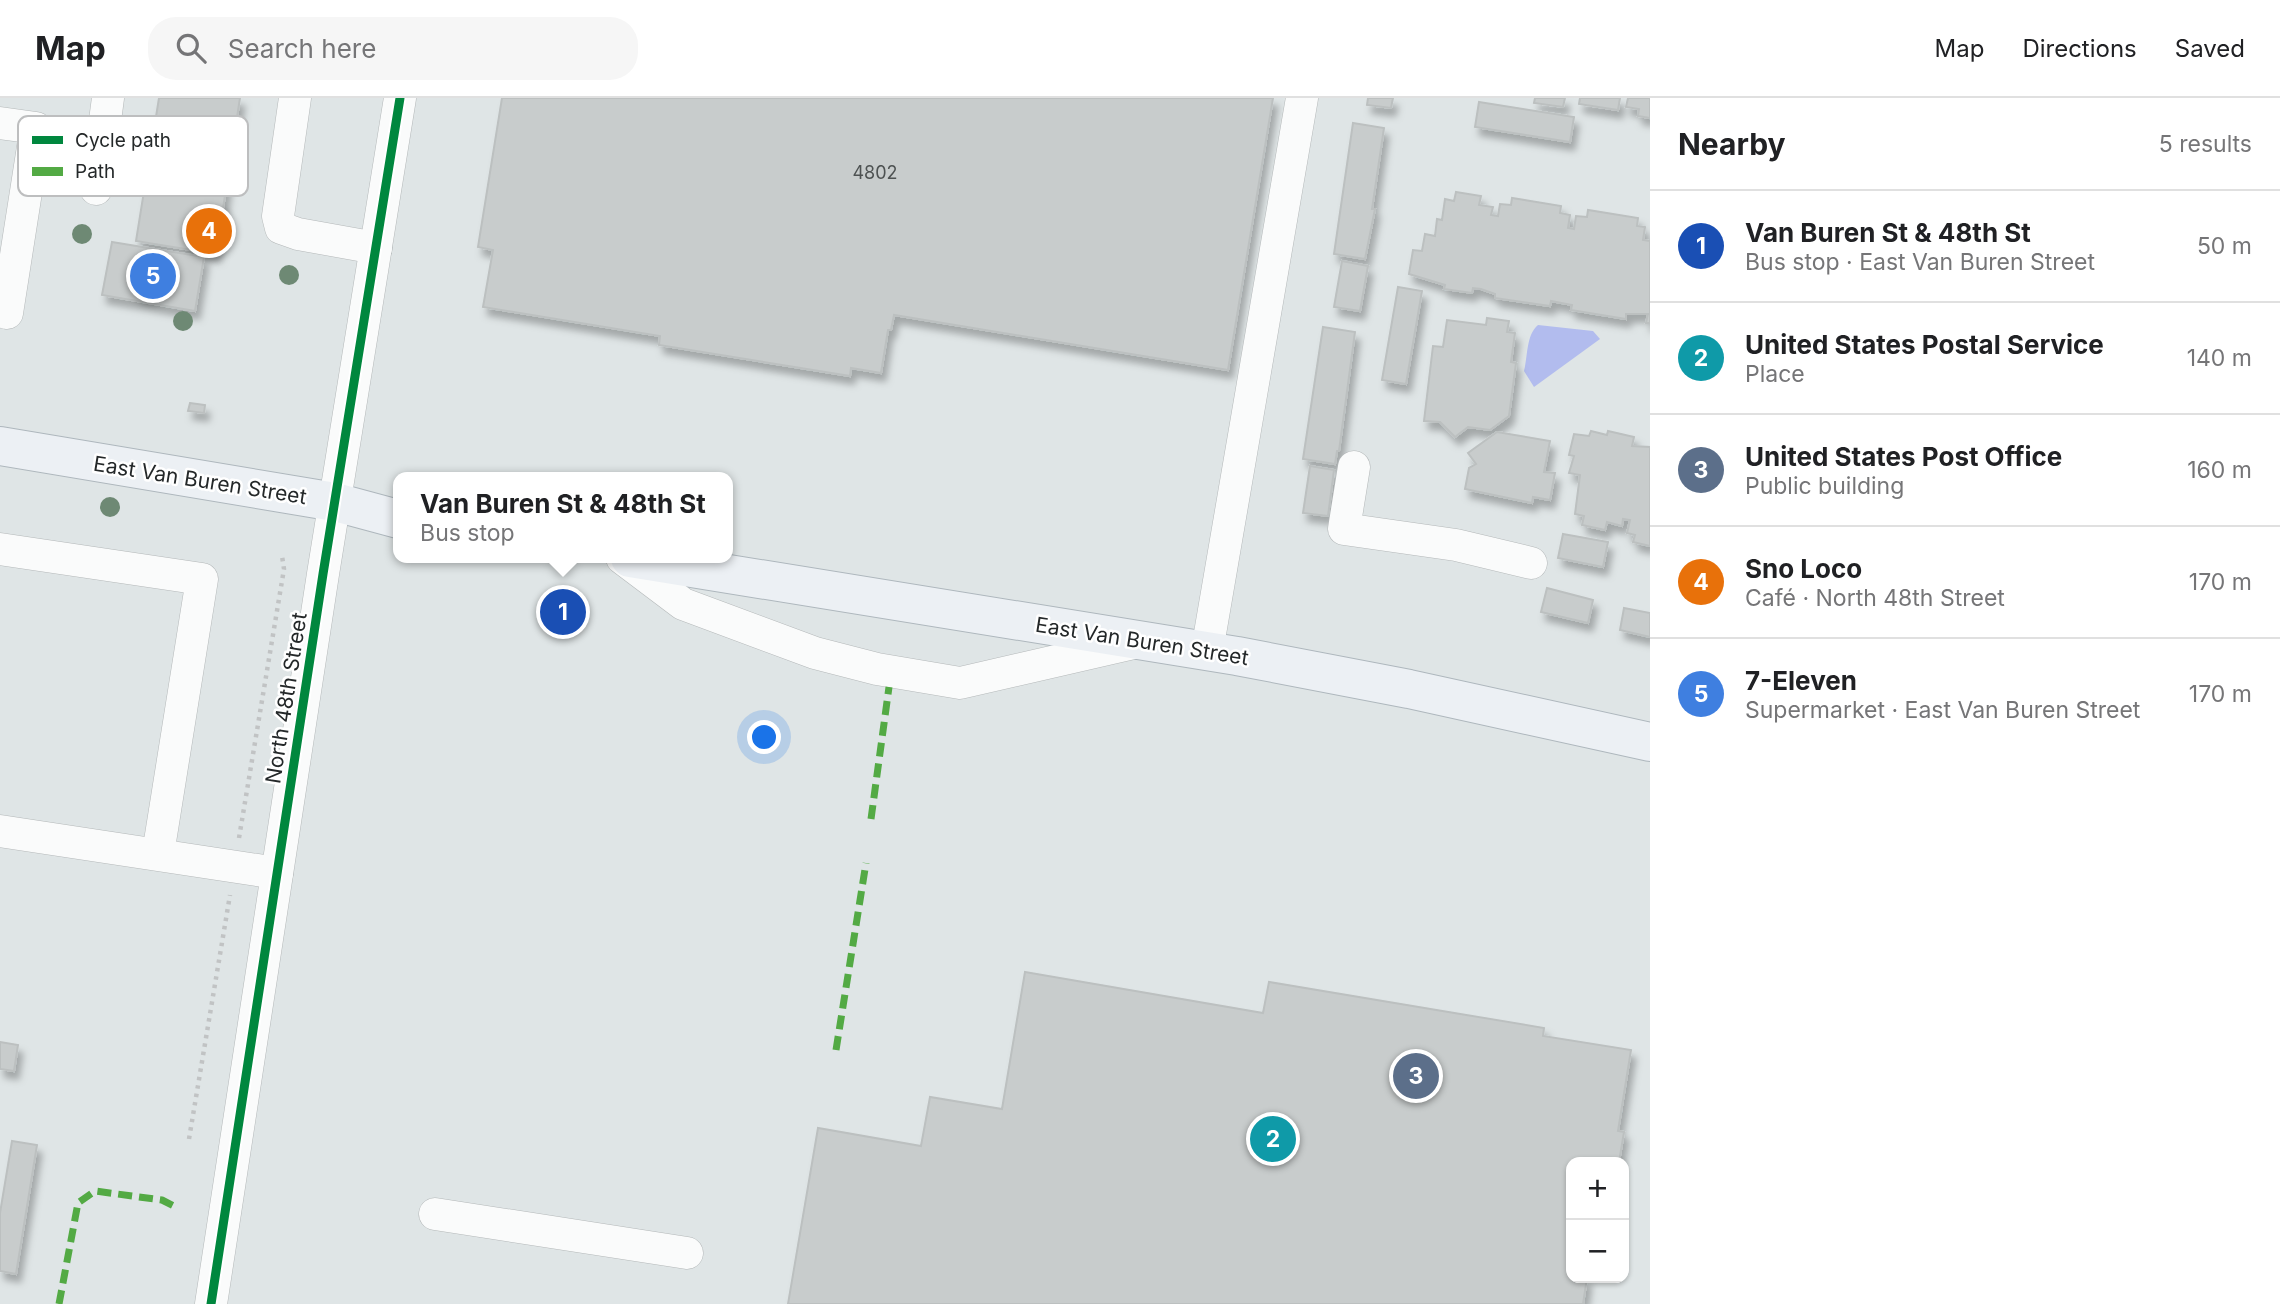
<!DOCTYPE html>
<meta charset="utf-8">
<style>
:root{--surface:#fff;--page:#f6f6f6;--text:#202124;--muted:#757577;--line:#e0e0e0;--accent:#7c3aed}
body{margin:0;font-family:Inter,sans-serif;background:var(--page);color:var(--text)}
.controls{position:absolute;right:21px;bottom:21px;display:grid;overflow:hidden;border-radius:14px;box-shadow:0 2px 5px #0004}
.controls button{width:63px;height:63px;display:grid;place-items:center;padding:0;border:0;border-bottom:2px solid var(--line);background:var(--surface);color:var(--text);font:35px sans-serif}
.you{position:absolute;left:765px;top:640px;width:24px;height:24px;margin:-18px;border:5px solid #fff;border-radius:50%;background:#1a73e8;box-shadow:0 0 0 10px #1a73e833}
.badge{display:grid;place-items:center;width:46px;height:46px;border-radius:50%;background:var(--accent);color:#fff;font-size:23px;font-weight:700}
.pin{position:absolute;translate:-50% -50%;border:4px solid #fff;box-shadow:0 2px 7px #0006}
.popup{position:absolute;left:393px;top:374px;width:340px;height:91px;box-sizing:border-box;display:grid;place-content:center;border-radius:14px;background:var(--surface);filter:drop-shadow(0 2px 5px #0005);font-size:23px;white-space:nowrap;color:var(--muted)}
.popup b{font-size:26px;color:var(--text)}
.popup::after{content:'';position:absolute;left:50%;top:100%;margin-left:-14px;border:14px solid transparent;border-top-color:var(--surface)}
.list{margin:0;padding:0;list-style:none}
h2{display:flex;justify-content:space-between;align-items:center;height:91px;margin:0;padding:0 28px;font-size:30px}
h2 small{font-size:23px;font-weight:400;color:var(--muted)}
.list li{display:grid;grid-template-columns:46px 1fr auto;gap:21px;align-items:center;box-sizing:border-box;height:112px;padding:0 28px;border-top:2px solid var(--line)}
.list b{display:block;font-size:26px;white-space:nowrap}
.list p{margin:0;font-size:23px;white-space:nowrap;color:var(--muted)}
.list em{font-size:23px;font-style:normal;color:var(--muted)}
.icon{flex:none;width:38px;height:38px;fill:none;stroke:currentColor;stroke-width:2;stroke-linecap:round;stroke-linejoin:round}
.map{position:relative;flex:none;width:1650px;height:1206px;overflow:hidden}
header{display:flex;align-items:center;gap:42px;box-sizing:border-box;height:98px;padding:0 35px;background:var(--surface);border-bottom:2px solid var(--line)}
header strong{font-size:33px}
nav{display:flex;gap:38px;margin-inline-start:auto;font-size:24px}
.search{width:490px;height:63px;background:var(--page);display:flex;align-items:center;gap:18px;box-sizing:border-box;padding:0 24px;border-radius:28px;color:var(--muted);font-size:26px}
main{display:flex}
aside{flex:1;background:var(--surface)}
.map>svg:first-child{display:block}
.water{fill:#b2bcee}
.building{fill:#c8cccc;stroke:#bcc0c0;stroke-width:2;filter:url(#shadow)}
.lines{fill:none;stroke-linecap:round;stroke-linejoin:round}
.minor-casing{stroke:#b4b8b9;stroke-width:33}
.major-casing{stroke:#aeb7bd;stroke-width:40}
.path{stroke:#c1c3c4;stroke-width:4.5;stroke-dasharray:3.5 5;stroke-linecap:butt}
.minor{stroke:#fafbfb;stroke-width:32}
.major{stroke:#ecf0f4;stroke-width:38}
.quiet{stroke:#53aa44;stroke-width:7;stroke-dasharray:14 7;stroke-linecap:butt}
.cycleway-casing{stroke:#fff;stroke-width:13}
.cycleway{stroke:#00873e;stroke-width:9}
.tree{fill:#6e8974}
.labels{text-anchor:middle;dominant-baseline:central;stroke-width:5;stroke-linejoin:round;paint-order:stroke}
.number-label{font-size:18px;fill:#4e5252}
.street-label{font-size:21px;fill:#242829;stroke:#fff}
.key{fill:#fff;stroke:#bdbebf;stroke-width:2}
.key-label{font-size:19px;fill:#242829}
</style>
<header>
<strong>Map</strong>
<div class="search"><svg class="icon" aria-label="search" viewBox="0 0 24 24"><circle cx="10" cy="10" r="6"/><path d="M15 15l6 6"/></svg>Search here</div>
<nav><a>Map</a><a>Directions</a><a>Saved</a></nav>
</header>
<main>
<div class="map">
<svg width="1650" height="1206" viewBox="0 0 1650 1206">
<defs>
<filter id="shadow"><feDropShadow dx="4.5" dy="8" stdDeviation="3.5" flood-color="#0004"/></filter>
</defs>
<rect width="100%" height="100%" fill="#dfe5e6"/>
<path class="water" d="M1538,227L1593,233L1600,241L1534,289L1524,273C1528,258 1526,237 1538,227Z"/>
<g class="building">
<path d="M159,0H240L216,156L136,143Z"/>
<path d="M502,0H1273L1228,272L894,217L891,232H888L881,275L851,270L850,278L659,247L660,238L483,209L493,152L478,149Z"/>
<path d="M1368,0H1393L1391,10L1367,7Z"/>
<path d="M1535,0H1565L1563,9L1534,5Z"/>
<path d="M1580,0H1620L1618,12L1579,6Z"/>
<path d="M1628,0H1650V20L1638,18L1639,11L1626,9Z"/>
<path d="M1479,4L1574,19L1570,44L1475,29Z"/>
<path d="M1353,25L1384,30L1372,111H1375L1365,161L1334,156Z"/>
<path d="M1456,94L1481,98L1479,107L1493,109L1491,117L1498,118L1500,106L1511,107L1512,100L1561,108L1560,115L1570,117L1568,130L1574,131L1576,118L1587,119L1588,112L1638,120L1637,128L1645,129L1643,142L1650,143V225H1646L1648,216H1626V221L1571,212L1572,207L1551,203L1550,208L1495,200V196L1481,191L1473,190L1472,195L1444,191L1445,187L1409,176L1413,152L1422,153L1425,136L1435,138L1437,121L1442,122L1445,101L1454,103Z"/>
<path d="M112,144L204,159L195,213L102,197Z"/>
<path d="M1342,163L1368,168L1360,213L1334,209Z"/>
<path d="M1398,189L1422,193L1406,286L1382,282Z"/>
<path d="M1487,220L1509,223L1507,234L1515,235L1511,264L1516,265L1509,318L1490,332L1468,329L1455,339L1440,324L1424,323L1433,248L1443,249L1447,222L1486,227Z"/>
<path d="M1323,229L1355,234L1339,353H1337L1335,366L1303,361Z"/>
<path d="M190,305L205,307L204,315L188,313Z"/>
<path d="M1591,333L1607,337L1608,333L1634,339L1632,348L1650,349V448L1633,444L1635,437L1627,435L1630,422L1623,421L1622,428L1607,424L1605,432L1582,427L1584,418L1575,416L1580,377L1569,375L1574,358L1569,357L1574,336L1589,338Z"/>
<path d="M1497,334L1550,343L1544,374L1555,375L1550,402L1533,399L1532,405L1465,391L1469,370L1476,366L1468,355Z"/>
<path d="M1310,368L1334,372L1328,418L1303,415Z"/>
<path d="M1563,436L1608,444L1603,469L1558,460Z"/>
<path d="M1547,490L1593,502L1588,525L1541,514Z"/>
<path d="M552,508L569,511L568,517L551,514Z"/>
<path d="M1624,510L1650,515V539L1620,532Z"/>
<path d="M1025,874L1263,915L1269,884L1544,930L1543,938L1631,952L1618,1033L1624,1034L1619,1064H1571V1180H1587L1583,1206H788L818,1030L921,1048L930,999L1002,1011Z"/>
<path d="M0,944L18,947L14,973L0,971Z"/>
<path d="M12,1043L37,1047L16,1176L0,1173V1115Z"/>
</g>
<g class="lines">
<defs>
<g id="minor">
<path d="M295,0L278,118L281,130L298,136L376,150"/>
<path d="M0,25L36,30L7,215L0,213"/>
<path d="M96,91L108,0"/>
<path d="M1354,369L1344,431L1456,447L1531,465"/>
<path d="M0,451L202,481L158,756"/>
<path d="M622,460L683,506L815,555L877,571L960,585L1134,545"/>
<path d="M1207,553L1302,0"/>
<path d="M0,733L277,775"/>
<path d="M435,1116L687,1155"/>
<path d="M211,1206L323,476L400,0"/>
</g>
<g id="major">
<path d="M0,348L335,404L398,421"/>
<path d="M630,460L1237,558L1409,591L1650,644"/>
</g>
</defs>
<use href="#minor" class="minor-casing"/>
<use href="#major" class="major-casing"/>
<g class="path">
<path d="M239,740L284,471L282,458"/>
<path d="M189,1041L230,797"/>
</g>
<use href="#minor" class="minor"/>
<use href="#major" class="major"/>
<g class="quiet">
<path d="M871,721L889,589"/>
<path d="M836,952L866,765"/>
<path d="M59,1206L78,1105L95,1093L162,1102L178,1110"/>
</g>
<defs>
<path id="cycleway" d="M211,1206L323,476L400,0"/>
</defs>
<use href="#cycleway" class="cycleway-casing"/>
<use href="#cycleway" class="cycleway"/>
</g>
<g class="tree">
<circle cx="82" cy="136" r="10"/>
<circle cx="289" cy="177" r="10"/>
<circle cx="183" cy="223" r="10"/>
<circle cx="110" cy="409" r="10"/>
</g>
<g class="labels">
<g class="number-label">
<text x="875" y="74">4802</text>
</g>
<g class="street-label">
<text transform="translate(200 382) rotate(9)">East Van Buren Street</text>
<text transform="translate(1142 543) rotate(9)">East Van Buren Street</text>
<text transform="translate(286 600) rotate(-81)">North 48th Street</text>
</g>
</g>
<rect x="18" y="18" width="230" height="80" rx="10" class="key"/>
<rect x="32" y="38" width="31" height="8" fill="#00873e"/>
<rect x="32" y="69" width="31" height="9" fill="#53aa44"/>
<g class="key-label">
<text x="75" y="49">Cycle path</text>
<text x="75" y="80">Path</text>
</g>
</svg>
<div class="controls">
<button>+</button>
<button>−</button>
</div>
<div class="you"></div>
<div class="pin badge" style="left:563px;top:514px;background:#1a4fb4">1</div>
<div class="popup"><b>Van Buren St &amp; 48th St</b>Bus stop</div>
<div class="pin badge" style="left:1273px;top:1041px;background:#0f9aa8">2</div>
<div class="pin badge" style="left:1416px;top:978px;background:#5c6f8a">3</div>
<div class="pin badge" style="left:209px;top:133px;background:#e8710a">4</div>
<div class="pin badge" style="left:153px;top:178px;background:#3f7fe0">5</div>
</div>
<aside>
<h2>Nearby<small>5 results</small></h2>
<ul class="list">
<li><span class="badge" style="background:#1a4fb4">1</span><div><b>Van Buren St &amp; 48th St</b><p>Bus stop · East Van Buren Street</p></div><em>50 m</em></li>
<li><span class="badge" style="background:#0f9aa8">2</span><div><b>United States Postal Service</b><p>Place</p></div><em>140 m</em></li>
<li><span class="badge" style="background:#5c6f8a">3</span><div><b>United States Post Office</b><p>Public building</p></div><em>160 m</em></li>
<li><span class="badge" style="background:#e8710a">4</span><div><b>Sno Loco</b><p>Café · North 48th Street</p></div><em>170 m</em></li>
<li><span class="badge" style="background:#3f7fe0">5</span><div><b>7-Eleven</b><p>Supermarket · East Van Buren Street</p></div><em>170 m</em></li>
</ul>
</aside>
</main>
